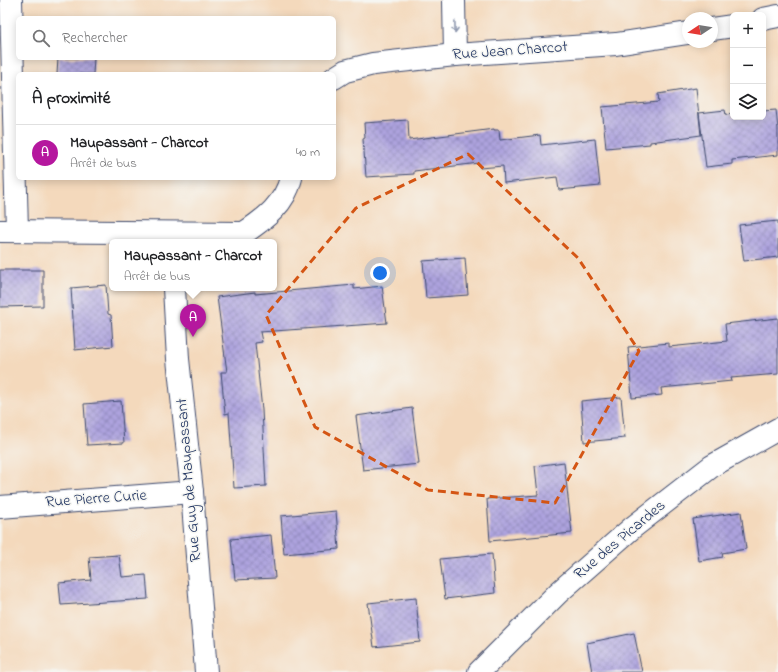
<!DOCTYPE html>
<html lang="fr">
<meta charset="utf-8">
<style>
:root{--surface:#fff;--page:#f6f6f6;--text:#202124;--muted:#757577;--line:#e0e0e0;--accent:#b5179e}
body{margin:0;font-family:"Indie Flower",sans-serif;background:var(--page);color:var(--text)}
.controls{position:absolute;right:12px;top:12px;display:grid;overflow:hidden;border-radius:6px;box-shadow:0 2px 10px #0003}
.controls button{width:36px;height:36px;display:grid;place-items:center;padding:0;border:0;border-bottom:1px solid var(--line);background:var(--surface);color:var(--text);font:20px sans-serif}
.compass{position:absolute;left:682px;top:12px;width:36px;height:36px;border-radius:50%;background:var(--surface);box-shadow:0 2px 10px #0003;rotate:258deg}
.you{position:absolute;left:380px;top:273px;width:14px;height:14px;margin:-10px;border:3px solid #fff;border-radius:50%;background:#1a73e8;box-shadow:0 0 0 6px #1a73e833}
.badge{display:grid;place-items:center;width:26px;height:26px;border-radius:50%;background:var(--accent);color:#fff;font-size:13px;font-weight:700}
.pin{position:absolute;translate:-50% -33px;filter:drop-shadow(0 1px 2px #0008)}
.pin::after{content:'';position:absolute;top:21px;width:14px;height:12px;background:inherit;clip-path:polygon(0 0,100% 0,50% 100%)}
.popup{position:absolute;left:109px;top:239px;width:168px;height:52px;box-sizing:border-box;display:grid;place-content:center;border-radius:6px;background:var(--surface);filter:drop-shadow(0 1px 3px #0005);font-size:13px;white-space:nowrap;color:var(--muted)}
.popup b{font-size:15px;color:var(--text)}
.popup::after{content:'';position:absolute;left:50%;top:100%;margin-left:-8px;border:8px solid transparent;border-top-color:var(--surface)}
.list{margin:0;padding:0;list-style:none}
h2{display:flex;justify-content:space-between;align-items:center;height:52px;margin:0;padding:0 16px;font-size:17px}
h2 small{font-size:13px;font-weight:400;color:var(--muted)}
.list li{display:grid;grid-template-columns:26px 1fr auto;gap:12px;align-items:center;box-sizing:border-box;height:56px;padding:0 16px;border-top:1px solid var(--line)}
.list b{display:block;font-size:15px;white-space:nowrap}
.list p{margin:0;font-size:13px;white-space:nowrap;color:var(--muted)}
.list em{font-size:13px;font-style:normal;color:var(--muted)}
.icon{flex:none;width:22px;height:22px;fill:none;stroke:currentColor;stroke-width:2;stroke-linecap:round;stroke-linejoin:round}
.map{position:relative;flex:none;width:778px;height:672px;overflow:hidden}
.search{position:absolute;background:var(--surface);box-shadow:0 2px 10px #0003;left:16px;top:16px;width:320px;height:44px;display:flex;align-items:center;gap:10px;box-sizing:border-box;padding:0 14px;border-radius:6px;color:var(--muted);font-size:15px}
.panel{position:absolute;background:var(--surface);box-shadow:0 2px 10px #0003;left:16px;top:72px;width:320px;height:108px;border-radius:6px}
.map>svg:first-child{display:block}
.building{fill:url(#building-cross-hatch)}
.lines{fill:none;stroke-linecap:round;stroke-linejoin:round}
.minor-casing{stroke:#3c486c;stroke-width:24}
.minor{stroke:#fff;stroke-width:22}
.oneway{stroke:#8d97ae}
.marked{fill:none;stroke:#d45514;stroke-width:3;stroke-dasharray:8 5;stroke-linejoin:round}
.labels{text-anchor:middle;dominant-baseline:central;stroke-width:3;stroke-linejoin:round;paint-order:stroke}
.street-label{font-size:16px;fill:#1b2f5e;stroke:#f6f6f2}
</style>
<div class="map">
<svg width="778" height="672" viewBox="0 0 778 672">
<defs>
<pattern id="building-cross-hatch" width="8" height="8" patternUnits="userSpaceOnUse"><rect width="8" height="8" fill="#ada3de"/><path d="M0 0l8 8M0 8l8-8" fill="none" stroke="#8c85b7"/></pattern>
</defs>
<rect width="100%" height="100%" fill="#f6f6f2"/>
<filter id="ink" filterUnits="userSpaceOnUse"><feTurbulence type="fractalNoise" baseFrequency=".025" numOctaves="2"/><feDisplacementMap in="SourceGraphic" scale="8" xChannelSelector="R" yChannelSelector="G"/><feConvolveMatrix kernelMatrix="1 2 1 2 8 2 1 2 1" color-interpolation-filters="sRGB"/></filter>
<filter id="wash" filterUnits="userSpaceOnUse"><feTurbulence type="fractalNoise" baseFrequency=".012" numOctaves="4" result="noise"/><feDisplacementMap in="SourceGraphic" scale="16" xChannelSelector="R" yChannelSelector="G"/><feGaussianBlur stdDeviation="0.9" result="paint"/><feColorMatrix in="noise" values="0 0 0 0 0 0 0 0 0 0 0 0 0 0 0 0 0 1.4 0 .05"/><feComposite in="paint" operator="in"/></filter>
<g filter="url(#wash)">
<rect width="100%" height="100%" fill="#f4d9bc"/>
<g id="blocks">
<g class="building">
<path d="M58,58H94L93,74H57Z"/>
<path d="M696,88L701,135L650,142V144L606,148L602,107L659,102L658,94Z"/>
<path d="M725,110L726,115L733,114V117H763V111L776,110L778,129V155L732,160V164L706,167L699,113Z"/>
<path d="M408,120L409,140L494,129V130H499L500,140L540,135L541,145L595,139L600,186L559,190L557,177L504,183L503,166L480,168L479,163L414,171V174L366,177L363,139L365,138L364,123Z"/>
<path d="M778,221V257L744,261L739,225Z"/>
<path d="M465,258L468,295L426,298L423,261Z"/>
<path d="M0,270H43V306L0,307Z"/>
<path d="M106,285L108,314L111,315L113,346L75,350L71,288Z"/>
<path d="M354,285V289L382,286L387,323L260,332L262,342L255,343L262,410L266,486L234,488L229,413L225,414L221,372H227L217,297L255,292V294Z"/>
<path d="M778,318V374L731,378L732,381L661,388L662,395L632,398L628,347L669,343V347L727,341L725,324Z"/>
<path d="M621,397L625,438L584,442L581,401Z"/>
<path d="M121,401L124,443L87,445L84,404Z"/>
<path d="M412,408L419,464L363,470L356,416Z"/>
<path d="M564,462L572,533L490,541L487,499L538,495L535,466Z"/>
<path d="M336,511L339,549L284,554L281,516Z"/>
<path d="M741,512L746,549L722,553L723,557L699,561L693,519Z"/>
<path d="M271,535L275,578L235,580L231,539Z"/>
<path d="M492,554L495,593L445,599L440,559Z"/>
<path d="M119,555L122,577L146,575L148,599L61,605L59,583L91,580L89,557Z"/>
<path d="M416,598L420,642L374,647L368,603Z"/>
<path d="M634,633L642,672H592L587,643Z"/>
</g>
</g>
</g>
<g filter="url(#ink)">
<use href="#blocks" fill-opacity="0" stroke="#3c486c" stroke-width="1"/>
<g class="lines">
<defs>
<g id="minor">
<path d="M11,0L17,231"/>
<path d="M454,0L455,55"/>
<path d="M763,19L778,16"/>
<path d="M712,29L733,26"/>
<path d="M334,78L345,71L373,64L455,55L616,44L688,33"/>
<path d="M0,231L244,233C265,219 285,204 291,178"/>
<path d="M174,288L178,359L192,492L206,672"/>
<path d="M0,507L192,492"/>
<path d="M479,672L558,593L632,528L712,466L778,429"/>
</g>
</defs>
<use href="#minor" class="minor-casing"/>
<use href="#minor" class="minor"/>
</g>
<defs><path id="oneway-shaft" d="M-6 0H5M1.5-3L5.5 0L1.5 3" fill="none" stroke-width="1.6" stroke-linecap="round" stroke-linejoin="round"/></defs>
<use class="oneway" href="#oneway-shaft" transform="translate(455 27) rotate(89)"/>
</g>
<path class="marked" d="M468,154L578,258L639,351L555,503L428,490L315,427L266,315L356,208Z"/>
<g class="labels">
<g class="street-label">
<text transform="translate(510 51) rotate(-4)">Rue Jean Charcot</text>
<text transform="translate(189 480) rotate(-95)">Rue Guy de Maupassant</text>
<text transform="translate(96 499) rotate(-4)">Rue Pierre Curie</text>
<text transform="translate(620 540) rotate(-40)">Rue des Picardes</text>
</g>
</g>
</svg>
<div class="controls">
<button>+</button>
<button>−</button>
<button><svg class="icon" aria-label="layers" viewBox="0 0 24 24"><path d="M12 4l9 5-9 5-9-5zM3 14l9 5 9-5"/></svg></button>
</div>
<svg class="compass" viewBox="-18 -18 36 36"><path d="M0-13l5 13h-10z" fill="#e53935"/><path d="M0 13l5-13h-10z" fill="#757577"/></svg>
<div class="you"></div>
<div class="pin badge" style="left:193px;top:337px">A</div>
<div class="popup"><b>Maupassant - Charcot</b>Arrêt de bus</div>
<div class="search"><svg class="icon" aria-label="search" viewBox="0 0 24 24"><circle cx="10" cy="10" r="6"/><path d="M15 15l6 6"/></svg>Rechercher</div>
<section class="panel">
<h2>À proximité<small></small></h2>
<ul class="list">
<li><span class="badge">A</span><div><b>Maupassant - Charcot</b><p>Arrêt de bus</p></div><em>40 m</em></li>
</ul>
</section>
</div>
